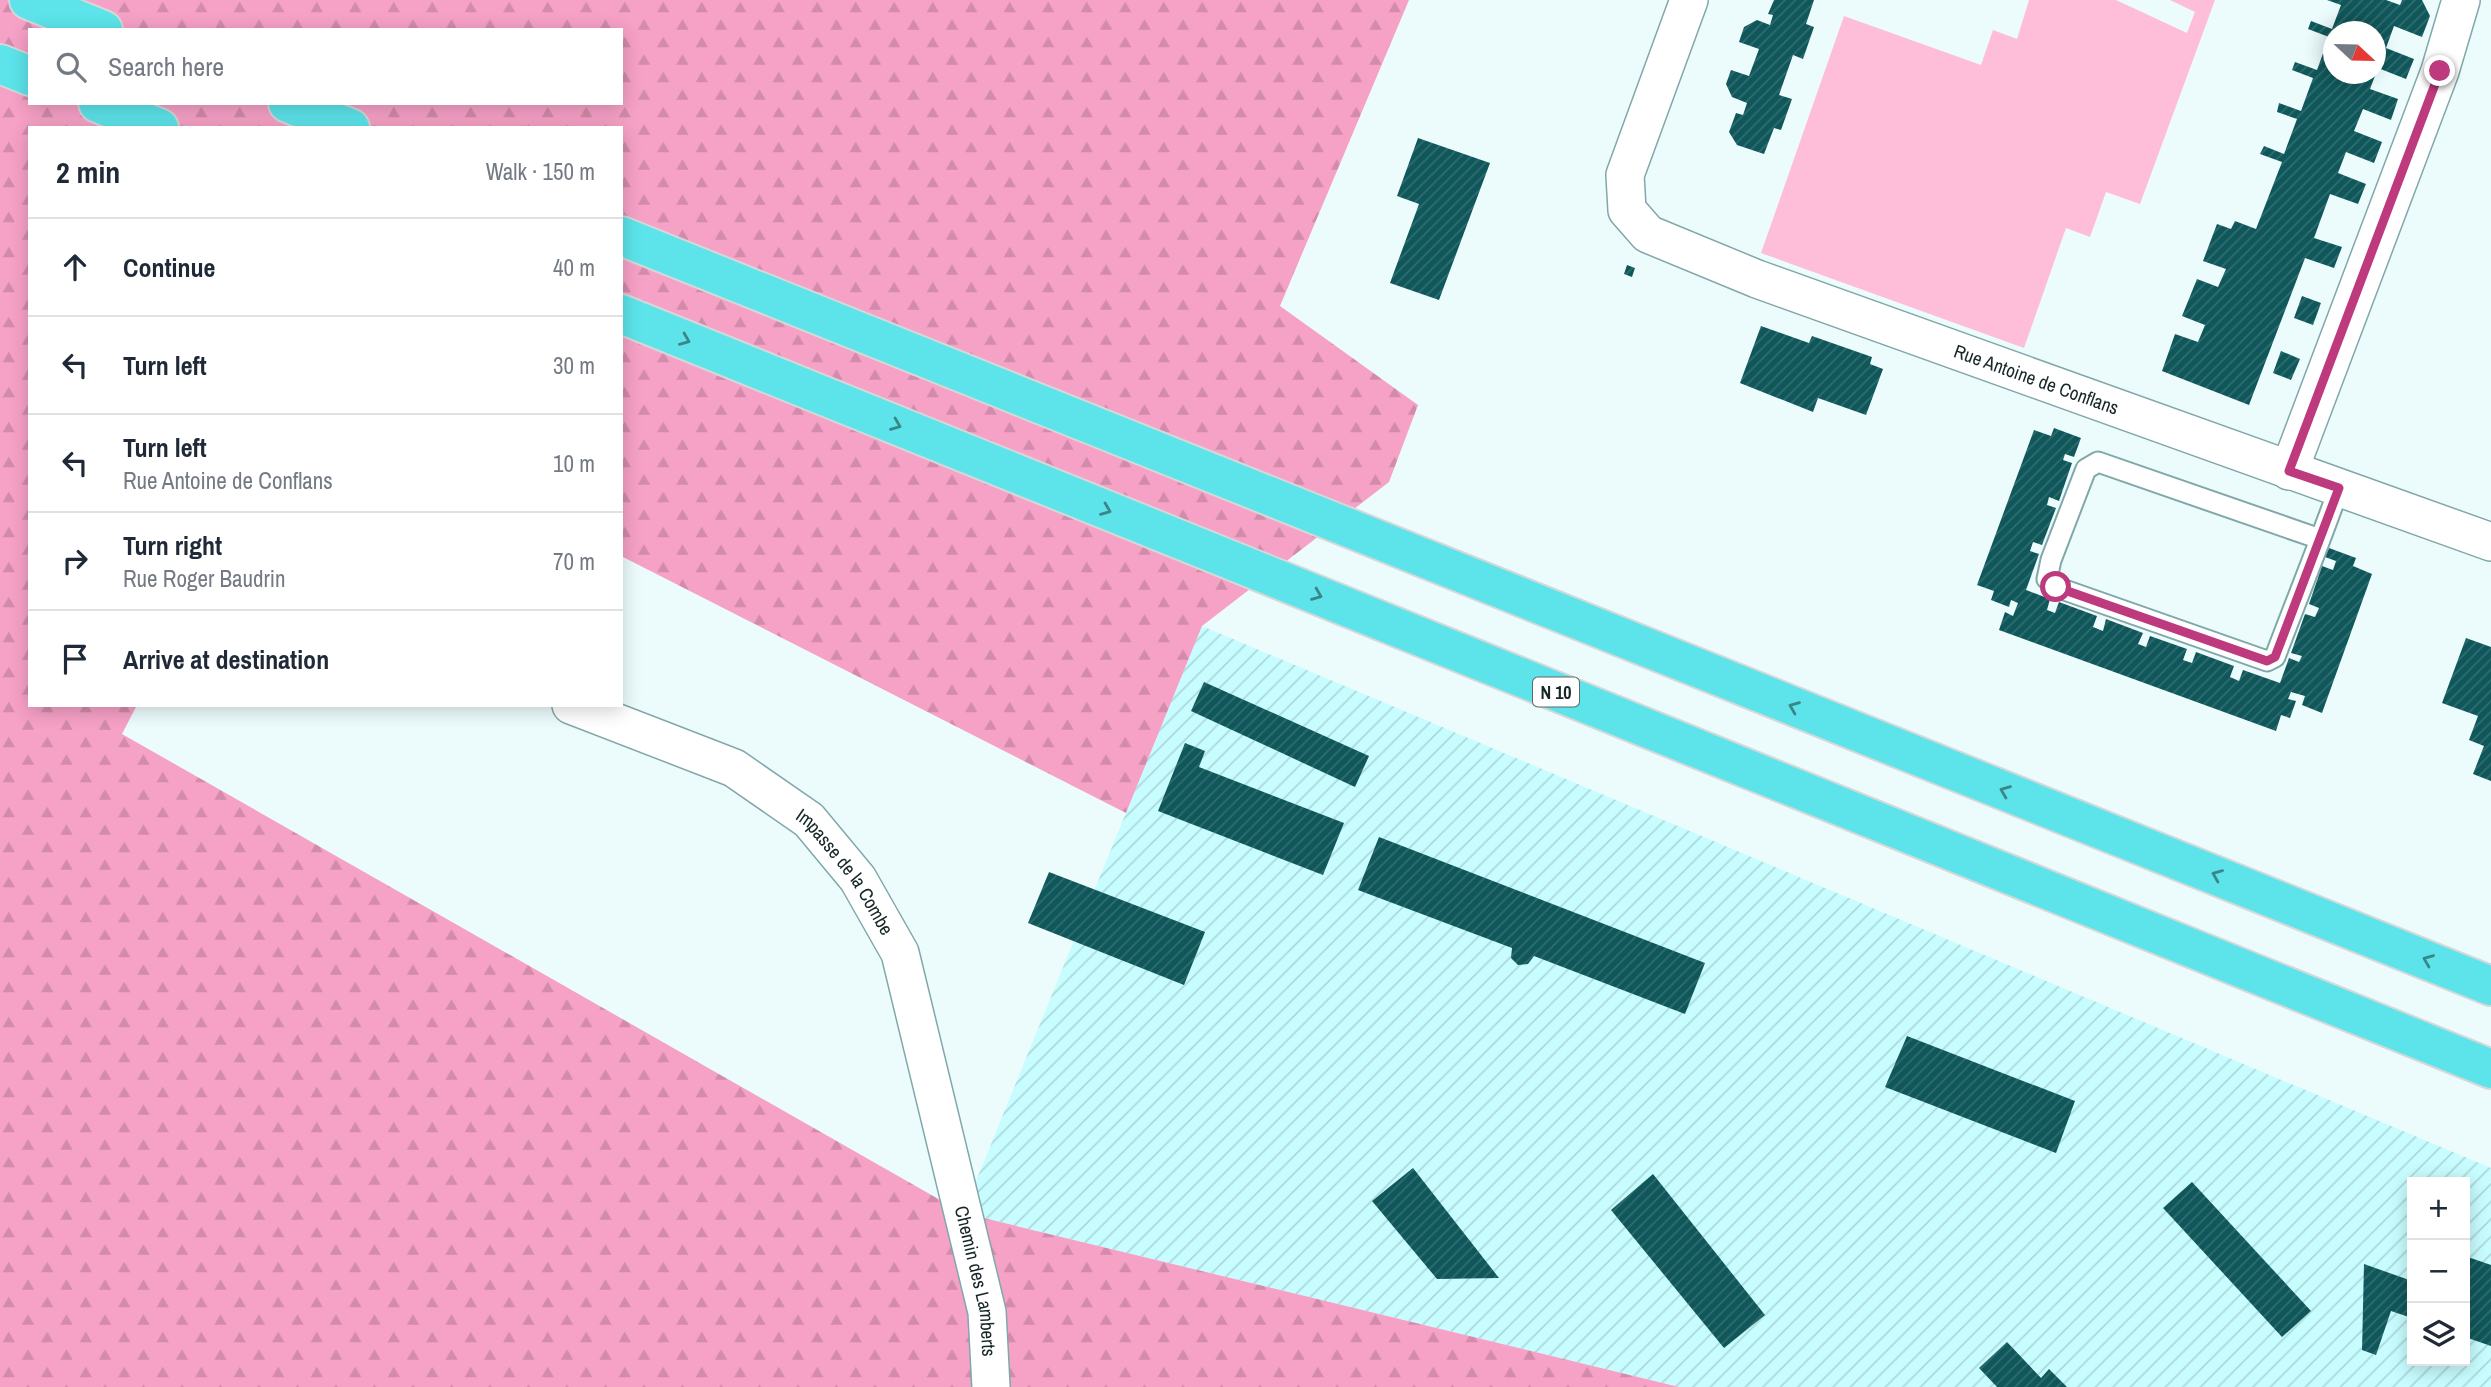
<!DOCTYPE html>
<meta charset="utf-8">
<style>
:root{--surface:#fff;--page:#f6f6f7;--text:#1f2937;--muted:#747a83;--line:#e0e1e3}
body{margin:0;font-family:"Archivo Narrow",sans-serif;background:var(--page);color:var(--text)}
.controls{position:absolute;right:21px;bottom:21px;display:grid;overflow:hidden;border-radius:0px;box-shadow:0 4px 18px #0003}
.controls button{width:63px;height:63px;display:grid;place-items:center;padding:0;border:0;border-bottom:2px solid var(--line);background:var(--surface);color:var(--text);font:35px sans-serif}
.compass{position:absolute;left:2323px;top:21px;width:63px;height:63px;border-radius:50%;background:var(--surface);box-shadow:0 4px 18px #0003;rotate:112deg}
.stop{position:absolute;width:21px;height:21px;margin:-16px;border:5px solid #be3a7f;border-radius:50%;background:#fff}
.stop.end{background:#be3a7f;border-color:#fff;box-shadow:0 2px 7px #0008}
.list{margin:0;padding:0;list-style:none}
h2{display:flex;justify-content:space-between;align-items:center;height:91px;margin:0;padding:0 28px;font-size:30px}
h2 small{font-size:23px;font-weight:400;color:var(--muted)}
.list li{display:grid;grid-template-columns:46px 1fr auto;gap:21px;align-items:center;box-sizing:border-box;height:98px;padding:0 28px;border-top:2px solid var(--line)}
.list b{display:block;font-size:26px;white-space:nowrap}
.list p{margin:0;font-size:23px;white-space:nowrap;color:var(--muted)}
.list em{font-size:23px;font-style:normal;color:var(--muted)}
.icon{flex:none;width:38px;height:38px;fill:none;stroke:currentColor;stroke-width:2;stroke-linecap:round;stroke-linejoin:round}
.map{position:relative;flex:none;width:2491px;height:1387px;overflow:hidden}
.search{position:absolute;background:var(--surface);box-shadow:0 4px 18px #0003;left:28px;top:28px;width:595px;height:77px;display:flex;align-items:center;gap:18px;box-sizing:border-box;padding:0 24px;border-radius:0px;color:var(--muted);font-size:26px}
.panel{position:absolute;background:var(--surface);box-shadow:0 4px 18px #0003;left:28px;top:126px;width:595px;height:581px;border-radius:0px}
.map>svg:first-child{display:block}
.industrial{fill:url(#industrial-furrows);fill-rule:evenodd}
.grass{fill:#febed9}
.forest{fill:url(#forest-firs);fill-rule:evenodd}
.building{fill:url(#building-hatch);fill-rule:evenodd}
.lines{fill:none;stroke-linecap:round;stroke-linejoin:round}
.service-casing{stroke:#80a8aa;stroke-width:23}
.minor-casing{stroke:#80a8aa;stroke-width:40}
.trunk-casing{stroke:#d5d8d8;stroke-width:42}
.service{stroke:#fff;stroke-width:19}
.minor{stroke:#fff;stroke-width:37}
.trunk{stroke:#5ce4ea;stroke-width:38}
.oneway{stroke:#3a8689}
.route{stroke:#be3a7f;stroke-width:9}
.labels{text-anchor:middle;dominant-baseline:central;stroke-width:7;stroke-linejoin:round;paint-order:stroke}
.shield{fill:#fff;stroke:#5d6868;stroke-width:2}
.shield-label{font-size:18px;font-weight:bold;fill:#172728}
.street-label{font-size:19px;fill:#172728;stroke:#fff}
</style>
<div class="map">
<svg width="2491" height="1387" viewBox="0 0 2491 1387">
<defs>
<pattern id="industrial-furrows" width="10" height="10" patternUnits="userSpaceOnUse" patternTransform="scale(1.75)"><rect width="10" height="10" fill="#c8fdff"/><path d="M-1 1l2-2M0 10L10 0M9 11l2-2" fill="none" stroke="#abd9db"/></pattern>
<pattern id="forest-firs" width="22" height="20" patternUnits="userSpaceOnUse" patternTransform="scale(1.75)"><rect width="22" height="20" fill="#f6a1c6"/><path d="M5 1l3.5 6h-7zM16 11l3.5 6h-7z" fill="#d28baa"/></pattern>
<pattern id="building-hatch" width="6" height="6" patternUnits="userSpaceOnUse" patternTransform="scale(1.75)"><rect width="6" height="6" fill="#0f575a"/><path d="M-1 1l2-2M0 6l6-6M5 7l2-2" fill="none" stroke="#316c6e"/></pattern>
</defs>
<rect width="100%" height="100%" fill="#ecfcfd"/>
<path class="industrial" d="M1202,626L2491,1168V1387H1679L963,1213ZM2412,1182H2465V1361H2412Z"/>
<path class="grass" d="M2029,0H2116L2187,33L2195,12L2170,0H2215L2140,204L2106,192L2090,237L2066,228L2024,348L1761,253L1844,16L1981,65L1993,30L2017,39Z"/>
<path class="forest" d="M0,0H1409L1280,306L1418,405L1389,482L1202,626L1126,813L621,556V128H30V705H137L122,734L963,1213L1679,1387H0ZM30,30H621V103H30Z"/>
<g class="building">
<path d="M1774,0H1814L1806,24L1814,27L1803,59L1793,55L1779,95L1792,99L1781,130L1774,128L1764,154L1737,145L1729,132L1736,113L1743,115L1747,103L1732,97L1726,84L1731,70L1749,76L1759,49L1739,42L1744,27L1757,20L1770,25L1773,15L1768,14Z"/>
<path d="M2327,0H2386L2400,5L2402,0H2422L2430,16L2422,37L2394,26L2386,48L2414,59L2406,79L2378,68L2370,89L2398,99L2391,120L2363,109L2354,131L2382,142L2374,163L2346,152L2338,173L2366,184L2358,204L2330,194L2314,238L2342,247L2334,268L2305,258L2249,405L2162,371L2175,334L2198,342L2205,325L2182,316L2197,279L2218,287L2226,269L2203,261L2217,224L2231,229L2235,221L2256,229L2282,162L2260,154L2264,146L2284,154L2297,119L2277,112L2279,103L2301,111L2313,78L2292,70L2295,62L2317,70L2329,37L2308,29L2311,21L2332,29L2341,5ZM2334,32H2376V74H2334Z"/>
<path d="M1418,138L1490,163L1439,300L1390,283L1419,204L1397,196Z"/>
<path d="M1627,265L1635,268L1632,277L1624,274Z"/>
<path d="M2302,296L2321,303L2313,325L2294,318Z"/>
<path d="M1761,326L1809,343L1812,336L1872,357L1870,364L1883,369L1866,415L1818,398L1813,412L1740,383Z"/>
<path d="M2281,351L2300,359L2291,380L2273,373Z"/>
<path d="M2054,428L2081,438L2074,457L2065,454L2063,460L2072,463L2059,501L2049,497L2047,505L2056,508L2042,545L2033,542L2030,551L2039,554L2026,590L2050,599L2047,610L2055,613L2059,602L2097,616L2093,627L2103,631L2106,619L2143,633L2138,644L2146,647L2150,636L2187,649L2183,660L2192,663L2196,652L2234,666L2230,677L2239,681L2243,670L2280,683L2289,658L2299,662L2302,656L2291,653L2305,614L2315,617L2319,608L2309,604L2322,566L2333,570L2336,561L2325,557L2329,548L2356,558L2353,566L2372,574L2322,713L2302,705L2305,696L2291,692L2288,699L2296,701L2290,718L2281,715L2276,731L1999,630L2005,612L2013,616L2018,603L2011,600L2009,607L1991,600L1994,591L1977,585L2034,430L2051,436Z"/>
<path d="M2466,638L2491,647V781L2473,774L2484,746L2469,740L2478,716L2442,703Z"/>
<path d="M1204,682L1369,756L1355,787L1191,711Z"/>
<path d="M1185,743L1205,751L1199,767L1344,823L1323,875L1158,811Z"/>
<path d="M1379,837L1705,963L1685,1014L1534,956L1528,964L1518,965L1511,958L1512,948L1358,890Z"/>
<path d="M1049,872L1205,932L1184,985L1028,923Z"/>
<path d="M1907,1036L2075,1101L2056,1153L1885,1087Z"/>
<path d="M1413,1168L1499,1278L1437,1279L1372,1201Z"/>
<path d="M1653,1174L1765,1315L1724,1348L1611,1210Z"/>
<path d="M2192,1182L2311,1311L2282,1337L2163,1208Z"/>
<path d="M2465,1256L2491,1265V1346L2465,1337Z"/>
<path d="M2364,1264L2412,1281V1318L2391,1311L2376,1355L2362,1350Z"/>
<path d="M2007,1342L2041,1378L2049,1369L2067,1387H1997L1979,1368Z"/>
</g>
<g class="lines">
<defs>
<path id="service" d="M2320,539L2098,462L2086,469L2051,560L2047,579L2056,587L2267,661L2275,657C2296,601 2319,545 2339,488"/>
<g id="minor">
<path id="s1" d="M1689,0L1625,175L1627,210L1648,234L1757,279L2491,542"/>
<path d="M2289,471L2440,71L2461,0"/>
<path id="s2" d="M571,705L734,768L809,820L858,879L900,953L987,1312L991,1387"/>
</g>
<g id="trunk">
<path d="M29,0L103,30"/>
<path d="M0,64L30,76"/>
<path d="M98,103L159,128"/>
<path d="M288,103L350,128"/>
<path d="M621,236L2491,986"/>
<path d="M621,314L2491,1069"/>
</g>
</defs>
<use href="#service" class="service-casing"/>
<use href="#minor" class="minor-casing"/>
<use href="#trunk" class="trunk-casing"/>
<use href="#service" class="service"/>
<use href="#minor" class="minor"/>
<use href="#trunk" class="trunk"/>
</g>
<defs><path id="oneway-chevron" d="M-2-3.5L2.5 0L-2 3.5" fill="none" stroke-width="1.6" stroke-linecap="round" stroke-linejoin="round" transform="scale(1.75)"/></defs>
<g class="oneway">
<use href="#oneway-chevron" transform="translate(685 340) rotate(22)"/>
<use href="#oneway-chevron" transform="translate(896 425) rotate(22)"/>
<use href="#oneway-chevron" transform="translate(1106 510) rotate(22)"/>
<use href="#oneway-chevron" transform="translate(1317 595) rotate(22)"/>
<use href="#oneway-chevron" transform="translate(1794 707) rotate(-158)"/>
<use href="#oneway-chevron" transform="translate(2005 791) rotate(-158)"/>
<use href="#oneway-chevron" transform="translate(2217 875) rotate(-158)"/>
<use href="#oneway-chevron" transform="translate(2428 960) rotate(-158)"/>
</g>
<g class="lines">
<path class="route" d="M2056,587L2267,661L2275,657L2339,488L2289,471L2440,71"/>
</g>
<g class="labels">
<rect class="shield" x="1533" y="677.5" width="46" height="29" rx="5"/>
<g class="shield-label">
<text x="1556" y="692">N 10</text>
</g>
<g class="street-label">
<text stroke="none"><textPath href="#s1" startOffset="668">Rue Antoine de Conflans</textPath></text>
<text stroke="none"><textPath href="#s2" startOffset="329">Impasse de la Combe</textPath></text>
<text stroke="none"><textPath href="#s2" startOffset="765">Chemin des Lamberts</textPath></text>
</g>
</g>
</svg>
<div class="controls">
<button>+</button>
<button>−</button>
<button><svg class="icon" aria-label="layers" viewBox="0 0 24 24"><path d="M12 4l9 5-9 5-9-5zM3 14l9 5 9-5"/></svg></button>
</div>
<svg class="compass" viewBox="-18 -18 36 36"><path d="M0-13l5 13h-10z" fill="#e53935"/><path d="M0 13l5-13h-10z" fill="#747a83"/></svg>
<div class="stop" style="left:2056px;top:587px"></div>
<div class="stop end" style="left:2440px;top:71px"></div>
<div class="search"><svg class="icon" aria-label="search" viewBox="0 0 24 24"><circle cx="10" cy="10" r="6"/><path d="M15 15l6 6"/></svg>Search here</div>
<section class="panel">
<h2>2 min<small>Walk · 150 m</small></h2>
<ul class="list">
<li><svg class="icon" aria-label="ahead" viewBox="0 0 24 24"><path d="M12 20V5M6 11l6-6 6 6"/></svg><div><b>Continue</b></div><em>40 m</em></li>
<li><svg class="icon" aria-label="left" viewBox="0 0 24 24"><path d="M17 20v-9H6M10 6l-5 5 5 5"/></svg><div><b>Turn left</b></div><em>30 m</em></li>
<li><svg class="icon" aria-label="left" viewBox="0 0 24 24"><path d="M17 20v-9H6M10 6l-5 5 5 5"/></svg><div><b>Turn left</b><p>Rue Antoine de Conflans</p></div><em>10 m</em></li>
<li><svg class="icon" aria-label="right" viewBox="0 0 24 24"><path d="M7 20v-9h11M14 6l5 5-5 5"/></svg><div><b>Turn right</b><p>Rue Roger Baudrin</p></div><em>70 m</em></li>
<li><svg class="icon" aria-label="arrive" viewBox="0 0 24 24"><path d="M6 21V4h12l-3 4 3 4H6"/></svg><div><b>Arrive at destination</b></div></li>
</ul>
</section>
</div>
